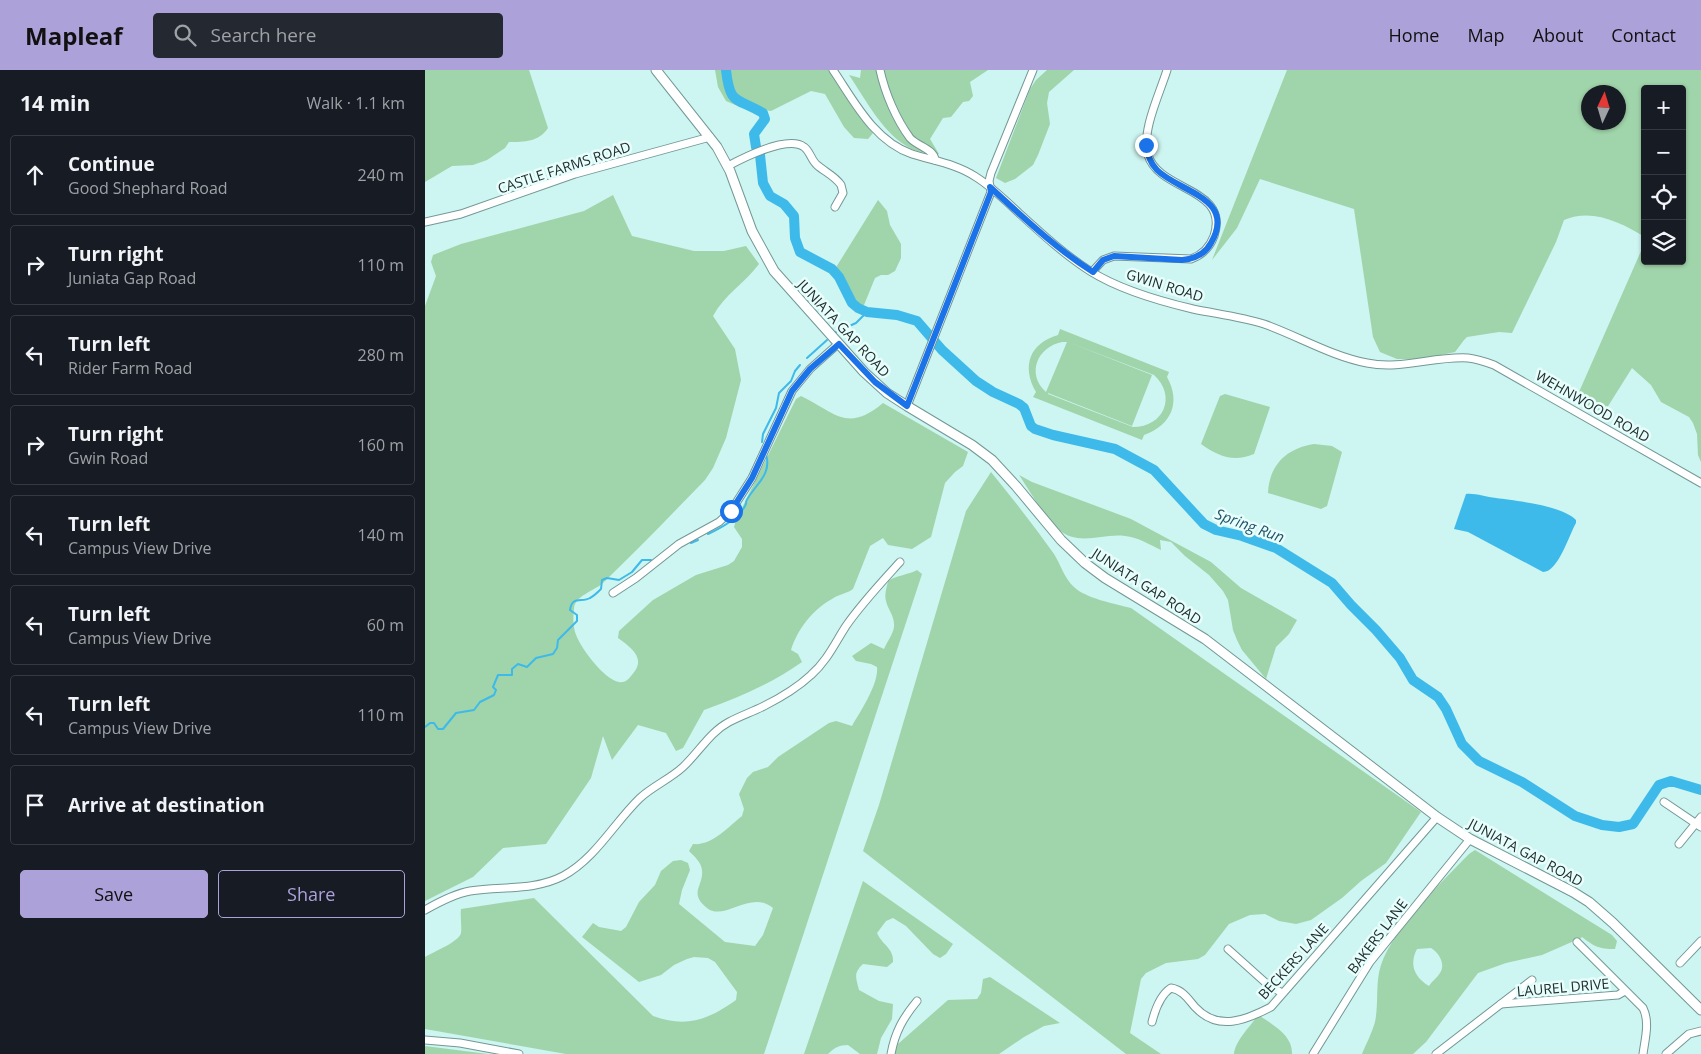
<!DOCTYPE html>
<meta charset="utf-8">
<style>
:root{--surface:#171b24;--page:#242831;--text:#f1f3f6;--muted:#9ea1a6;--line:#363941;--accent:#aca1d9}
body{margin:0;font-family:"Open Sans",sans-serif;background:var(--page);color:var(--text)}
.controls{position:absolute;right:15px;top:15px;display:grid;overflow:hidden;border-radius:5px;box-shadow:0 1px 4px #0004}
.controls button{width:45px;height:45px;display:grid;place-items:center;padding:0;border:0;border-bottom:1px solid var(--line);background:var(--surface);color:var(--text);font:25px sans-serif}
.compass{position:absolute;left:1156px;top:15px;width:45px;height:45px;border-radius:50%;background:var(--surface);box-shadow:0 1px 4px #0004;rotate:4deg}
.stop{position:absolute;width:15px;height:15px;margin:-11px;border:4px solid #1a73e8;border-radius:50%;background:#fff}
.stop.end{background:#1a73e8;border-color:#fff;box-shadow:0 1px 5px #0008}
.list{margin:0;padding:0;list-style:none}
h2{display:flex;justify-content:space-between;align-items:center;height:65px;margin:0;padding:0 20px;font-size:21px}
h2 small{font-size:16px;font-weight:400;color:var(--muted)}
.list li{display:grid;grid-template-columns:32px 1fr auto;gap:15px;align-items:center;box-sizing:border-box;height:80px;margin:0 10px 10px;padding:0 10px;border:1px solid var(--line);border-radius:5px}
.list b{display:block;font-size:19px;white-space:nowrap}
.list p{margin:0;font-size:16px;white-space:nowrap;color:var(--muted)}
.list em{font-size:16px;font-style:normal;color:var(--muted)}
.actions{display:flex;gap:10px;padding:15px 20px}
.actions a{flex:1;padding:11px 0;border:1px solid var(--accent);border-radius:5px;text-align:center;font-size:18px;color:var(--accent)}
.actions .main{background:var(--accent);color:#111}
.icon{flex:none;width:28px;height:28px;fill:none;stroke:currentColor;stroke-width:2;stroke-linecap:round;stroke-linejoin:round}
.map{position:relative;flex:none;width:1276px;height:984px;overflow:hidden}
header{display:flex;align-items:center;gap:30px;box-sizing:border-box;height:70px;padding:0 25px;background:var(--accent);color:#111}
header strong{font-size:24px}
nav{display:flex;gap:28px;margin-inline-start:auto;font-size:18px}
.search{width:350px;height:45px;background:var(--page);display:flex;align-items:center;gap:12px;box-sizing:border-box;padding:0 18px;border-radius:5px;color:var(--muted);font-size:19px}
main{display:flex}
aside{flex:1;background:var(--surface)}
.map>svg:first-child{display:block}
.green{fill:#a0d4aa;fill-rule:evenodd}
.water{fill:#3ebaea}
.lines{fill:none;stroke-linecap:round;stroke-linejoin:round}
.stream{stroke:#3ebaea;stroke-width:2}
.river{stroke:#3ebaea;stroke-width:10}
.minor-casing{stroke:#739895;stroke-width:9}
.major-casing{stroke:#739895;stroke-width:11}
.minor{stroke:#fff;stroke-width:7}
.major{stroke:#fff;stroke-width:9}
.route{stroke:#1a73e8;stroke-width:6}
.labels{text-anchor:middle;dominant-baseline:central;stroke-width:5;stroke-linejoin:round;paint-order:stroke}
.street-label{font-size:14px;fill:#21302f;stroke:#e7fefc}
.water-label{font-size:15px;font-style:italic;fill:#225368;stroke:#e7fefc}
</style>
<header>
<strong>Mapleaf</strong>
<div class="search"><svg class="icon" aria-label="search" viewBox="0 0 24 24"><circle cx="10" cy="10" r="6"/><path d="M15 15l6 6"/></svg>Search here</div>
<nav><a>Home</a><a>Map</a><a>About</a><a>Contact</a></nav>
</header>
<main>
<aside>
<h2>14 min<small>Walk · 1.1 km</small></h2>
<ul class="list">
<li><svg class="icon" aria-label="ahead" viewBox="0 0 24 24"><path d="M12 20V5M6 11l6-6 6 6"/></svg><div><b>Continue</b><p>Good Shephard Road</p></div><em>240 m</em></li>
<li><svg class="icon" aria-label="right" viewBox="0 0 24 24"><path d="M7 20v-9h11M14 6l5 5-5 5"/></svg><div><b>Turn right</b><p>Juniata Gap Road</p></div><em>110 m</em></li>
<li><svg class="icon" aria-label="left" viewBox="0 0 24 24"><path d="M17 20v-9H6M10 6l-5 5 5 5"/></svg><div><b>Turn left</b><p>Rider Farm Road</p></div><em>280 m</em></li>
<li><svg class="icon" aria-label="right" viewBox="0 0 24 24"><path d="M7 20v-9h11M14 6l5 5-5 5"/></svg><div><b>Turn right</b><p>Gwin Road</p></div><em>160 m</em></li>
<li><svg class="icon" aria-label="left" viewBox="0 0 24 24"><path d="M17 20v-9H6M10 6l-5 5 5 5"/></svg><div><b>Turn left</b><p>Campus View Drive</p></div><em>140 m</em></li>
<li><svg class="icon" aria-label="left" viewBox="0 0 24 24"><path d="M17 20v-9H6M10 6l-5 5 5 5"/></svg><div><b>Turn left</b><p>Campus View Drive</p></div><em>60 m</em></li>
<li><svg class="icon" aria-label="left" viewBox="0 0 24 24"><path d="M17 20v-9H6M10 6l-5 5 5 5"/></svg><div><b>Turn left</b><p>Campus View Drive</p></div><em>110 m</em></li>
<li><svg class="icon" aria-label="arrive" viewBox="0 0 24 24"><path d="M6 21V4h12l-3 4 3 4H6"/></svg><div><b>Arrive at destination</b></div></li>
</ul>
<div class="actions"><a class="main">Save</a><a>Share</a></div>
</aside>
<div class="map">
<svg width="1276" height="984" viewBox="0 0 1276 984">
<rect width="100%" height="100%" fill="#cdf5f1"/>
<g class="green">
<path d="M0,0H104L123,58C114,72 99,72 84,72L80,78L62,90L48,95L27,96L0,112Z"/>
<path d="M290,0H406L448,63L443,69L429,68L419,57L400,24L386,21L346,41L315,37L301,31L293,17Z"/>
<path d="M436,0H563L545,12L548,26L544,31L538,32L526,47L518,48L505,69L514,84C505,83 495,83 487,79C459,66 441,30 424,5L435,8Z"/>
<path d="M622,0H649L624,22L622,33L625,54L613,85L608,95L590,109L580,113L571,108L605,19L611,10Z"/>
<path d="M862,0H1276V392L1273,385L1272,364L1268,353L1264,347L1236,332L1226,315L1207,298L1180,341L1163,338L1154,330V322L1220,172V191H1257V19H1220V167C1195,152 1167,138 1139,150L1131,172L1087,263L1074,262L1042,267L1039,270L1030,282L998,289H972L955,282L948,267L929,139L835,109L812,158L787,190ZM1164,22H1194V52H1164Z"/>
<path d="M188,125L207,166L269,181H299L321,176L334,194C320,213 299,225 288,246L310,279L316,310L301,368L288,398L280,410C246,445 213,479 178,513C169,521 149,526 149,539C148,546 148,555 150,562C154,576 179,610 194,612C199,613 203,610 206,606C222,589 208,579 193,568L194,561L228,530L271,505L303,495L309,491L317,477V469L309,457L311,450L371,329L376,326C411,343 422,363 458,333L543,382L538,396L530,402L520,413L506,467L487,479L463,475L458,468L445,476L428,519C421,524 414,524 407,529C388,539 372,560 366,580L373,584L377,592C347,613 314,628 279,640L258,678L251,681L241,663L213,655L187,690L178,666L166,708L121,774L78,778L48,807L0,831V236L11,206L6,192L8,185L36,174L159,141Z"/>
<path d="M453,130L462,141L465,155L476,174V188L470,201L463,205H456L450,208L439,235H431C421,224 413,214 410,199Z"/>
<path d="M635,259L744,302L742,307C756,332 747,355 719,365L717,370L608,327L611,322C596,296 605,273 633,265ZM637,272H642L621,322C601,304 612,277 637,272ZM643,272L729,305C752,326 739,357 708,357L623,324V323L707,356L727,305Z"/>
<path d="M800,324L845,337L829,384C808,393 793,386 776,374L795,326Z"/>
<path d="M889,374L907,376L917,382L902,436L896,439L843,423C844,395 862,378 889,374Z"/>
<path d="M566,402C588,429 609,456 629,484C636,495 639,508 649,517C660,528 690,534 706,538L996,742L961,793L936,811L917,828L886,850L871,854L854,851L840,844L825,845L804,854L780,885L773,889L741,893L721,903L716,909L705,963L736,984H701L438,781L454,735L541,441Z"/>
<path d="M594,405L607,412L706,449L786,492L816,518L872,550L864,564L851,577L841,609L817,580L812,570L808,560L803,530L798,521L784,505L760,486L746,472L735,470L736,480C725,475 713,467 700,466C677,463 653,477 633,459C619,447 605,421 594,405Z"/>
<path d="M492,500L497,504L339,984H141L0,959V887C8,882 34,872 36,863C37,855 35,847 36,839L109,828L228,946C261,958 283,950 311,930L312,922L290,892L283,888L269,887L262,889L249,895L236,905L214,912L157,867L168,853L174,857L196,861L201,857L214,832L230,815L236,801L248,791L256,790L263,793L265,800L257,820L254,834L300,872L330,876L338,865L348,838C326,819 299,852 282,838C263,823 279,816 277,800C276,792 269,786 264,781L268,774C287,776 303,757 317,746L319,739L314,724L322,708L328,702L343,697L353,687L404,653L411,651L427,656C435,642 454,614 452,597L446,594L431,591L427,586L446,573L459,579C462,572 468,564 469,557C470,546 463,540 461,531C459,524 462,517 463,511C472,505 483,505 492,500Z"/>
<path d="M1050,780L1187,865L1192,871L1190,879C1174,879 1170,877 1157,867L1152,872L1149,871L1117,885L1081,893L1053,903L1001,972L988,984H937C941,974 947,963 950,952C954,933 950,913 956,895C969,857 1016,813 1044,784ZM1006,878C1014,883 1021,894 1015,903C1012,908 1007,911 1004,916C989,907 984,894 992,879Z"/>
<path d="M438,811L528,874L521,884L515,888L508,884L481,856L468,848L461,851L452,863C457,875 469,878 468,892L462,897L438,894C428,903 431,908 434,920L454,931L468,934L467,949L456,968L452,984H435L423,975C414,975 409,978 403,984H379Z"/>
<path d="M565,907L635,953L619,956L599,967L574,984H470V981L473,974L523,930L552,929L556,923L558,909Z"/>
<path d="M833,945C847,954 868,965 867,984H809C810,971 825,957 833,945Z"/>
<path d="M0,976L63,984H0Z"/>
</g>
<path class="water" d="M1041,424C1050,423 1061,427 1071,428C1092,431 1136,435 1151,450V453C1144,465 1133,502 1118,502L1043,462L1029,459Z"/>
<g class="lines">
<g class="stream">
<path d="M411,262L431,253L442,242"/>
<path d="M382,288L402,270"/>
<path d="M337,372L338,364L351,338L354,323L366,311L370,301L375,295"/>
<path d="M283,464C296,458 313,449 320,436C323,430 319,434 323,428C332,413 347,404 341,384"/>
<path d="M266,473L273,470"/>
<path d="M0,657L5,653H9L13,659H18L31,643L49,640L55,632L69,625L71,620L68,617L73,605H87V599L93,594L102,597L111,588L128,584L132,578L133,570L152,551V545L145,540C147,525 157,533 165,528C169,526 173,522 176,519L177,510L182,508L194,510L207,502L217,490H226"/>
</g>
<path class="river" d="M301,0C305,36 311,27 338,43L340,49L329,64L331,77L335,85L338,113L345,126L359,134L369,146L370,168L375,182L407,199L414,207L427,233L433,238L442,242L472,245L492,251L517,280L551,311L568,322L594,334L599,338L606,356L610,359L628,365L690,379L729,400L779,454L791,460L817,466L851,478L907,513L926,535L951,560L975,588L988,610L1013,627L1021,639L1037,674L1054,691L1097,712L1150,746L1177,755L1194,757L1208,754L1234,715L1246,711L1276,720"/>
<defs>
<g id="minor">
<path d="M408,0C429,31 449,71 487,84C509,91 532,94 551,107C567,117 581,131 595,144C617,164 640,185 665,201C695,220 734,231 768,239C792,244 816,247 839,254C873,266 906,286 942,293C976,300 1009,286 1043,288C1052,289 1061,292 1069,295L1276,413"/>
<path d="M455,0C460,23 471,49 485,68C492,76 509,79 510,90"/>
<path d="M303,96C318,88 363,65 379,77C385,81 386,90 392,95C400,102 410,106 416,115L418,123L410,137"/>
<path d="M0,152L36,144L150,104L285,67"/>
<path d="M667,202L678,190L689,186L766,189C777,185 785,177 789,166C805,117 734,122 723,85C716,61 735,23 742,0"/>
<path d="M482,336L566,122L564,111L566,103L608,0"/>
<path d="M188,523L211,508L254,474L294,452L306,441L327,408L367,321L385,299L413,274"/>
<path d="M1239,732L1276,757"/>
<path d="M1254,774L1276,747"/>
<path d="M0,840C14,832 29,824 45,821C77,816 109,821 138,806C171,788 189,753 215,728C228,716 245,709 258,697C274,682 285,662 304,652C315,646 327,642 339,636C355,628 372,618 386,605C402,591 410,573 421,556C437,533 456,513 475,492"/>
<path d="M1152,872L1218,938C1225,952 1220,969 1218,984"/>
<path d="M803,879L842,914L857,923"/>
<path d="M1255,893L1276,871"/>
<path d="M1076,934L1193,925L1200,921"/>
<path d="M727,952C730,940 735,925 746,918C758,920 763,929 770,937C793,962 821,950 846,937L1012,747"/>
<path d="M0,970L35,973L94,984"/>
<path d="M466,984C470,962 478,948 492,931"/>
<path d="M888,984L945,892L1045,769"/>
<path d="M1011,984L1107,910"/>
<path d="M1241,984L1264,964L1276,961"/>
</g>
<path id="major" d="M231,0L292,77L305,101L327,161L349,201L439,302L462,323L482,336L547,375L567,390L591,416L636,470L660,493L680,508L780,569L1012,747L1045,769L1148,822L1164,832L1188,853L1276,940"/>
</defs>
<use href="#minor" class="minor-casing"/>
<use href="#major" class="major-casing"/>
<use href="#minor" class="minor"/>
<use href="#major" class="major"/>
</g>
<g class="lines">
<path class="route" d="M306,441L327,408L367,321L385,299L414,274L450,312L482,336L566,122L565,117C598,147 630,178 668,202L678,190L689,186L757,190C769,189 780,184 786,173C812,128 754,122 732,100C725,93 723,85 721,75"/>
</g>
<g class="labels">
<g class="street-label">
<text transform="translate(139 97) rotate(-18)">CASTLE FARMS ROAD</text>
<text transform="translate(740 215) rotate(17)">GWIN ROAD</text>
<text transform="translate(419 258) rotate(47)">JUNIATA GAP ROAD</text>
<text transform="translate(1168 336) rotate(30)">WEHNWOOD ROAD</text>
<text transform="translate(722 516) rotate(33)">JUNIATA GAP ROAD</text>
<text transform="translate(1101 782) rotate(28)">JUNIATA GAP ROAD</text>
<text transform="translate(952 866) rotate(-53)">BAKERS LANE</text>
<text transform="translate(868 891) rotate(-48)">BECKERS LANE</text>
<text transform="translate(1138 917) rotate(-5)">LAUREL DRIVE</text>
</g>
<g class="water-label">
<text transform="translate(825 455) rotate(20)">Spring Run</text>
</g>
</g>
</svg>
<div class="controls">
<button>+</button>
<button>−</button>
<button><svg class="icon" aria-label="locate" viewBox="0 0 24 24"><circle cx="12" cy="12" r="6"/><path d="M12 2v4M12 18v4M2 12h4M18 12h4"/></svg></button>
<button><svg class="icon" aria-label="layers" viewBox="0 0 24 24"><path d="M12 4l9 5-9 5-9-5zM3 14l9 5 9-5"/></svg></button>
</div>
<svg class="compass" viewBox="-18 -18 36 36"><path d="M0-13l5 13h-10z" fill="#e53935"/><path d="M0 13l5-13h-10z" fill="#9ea1a6"/></svg>
<div class="stop" style="left:306px;top:441px"></div>
<div class="stop end" style="left:721px;top:75px"></div>
</div>
</main>
